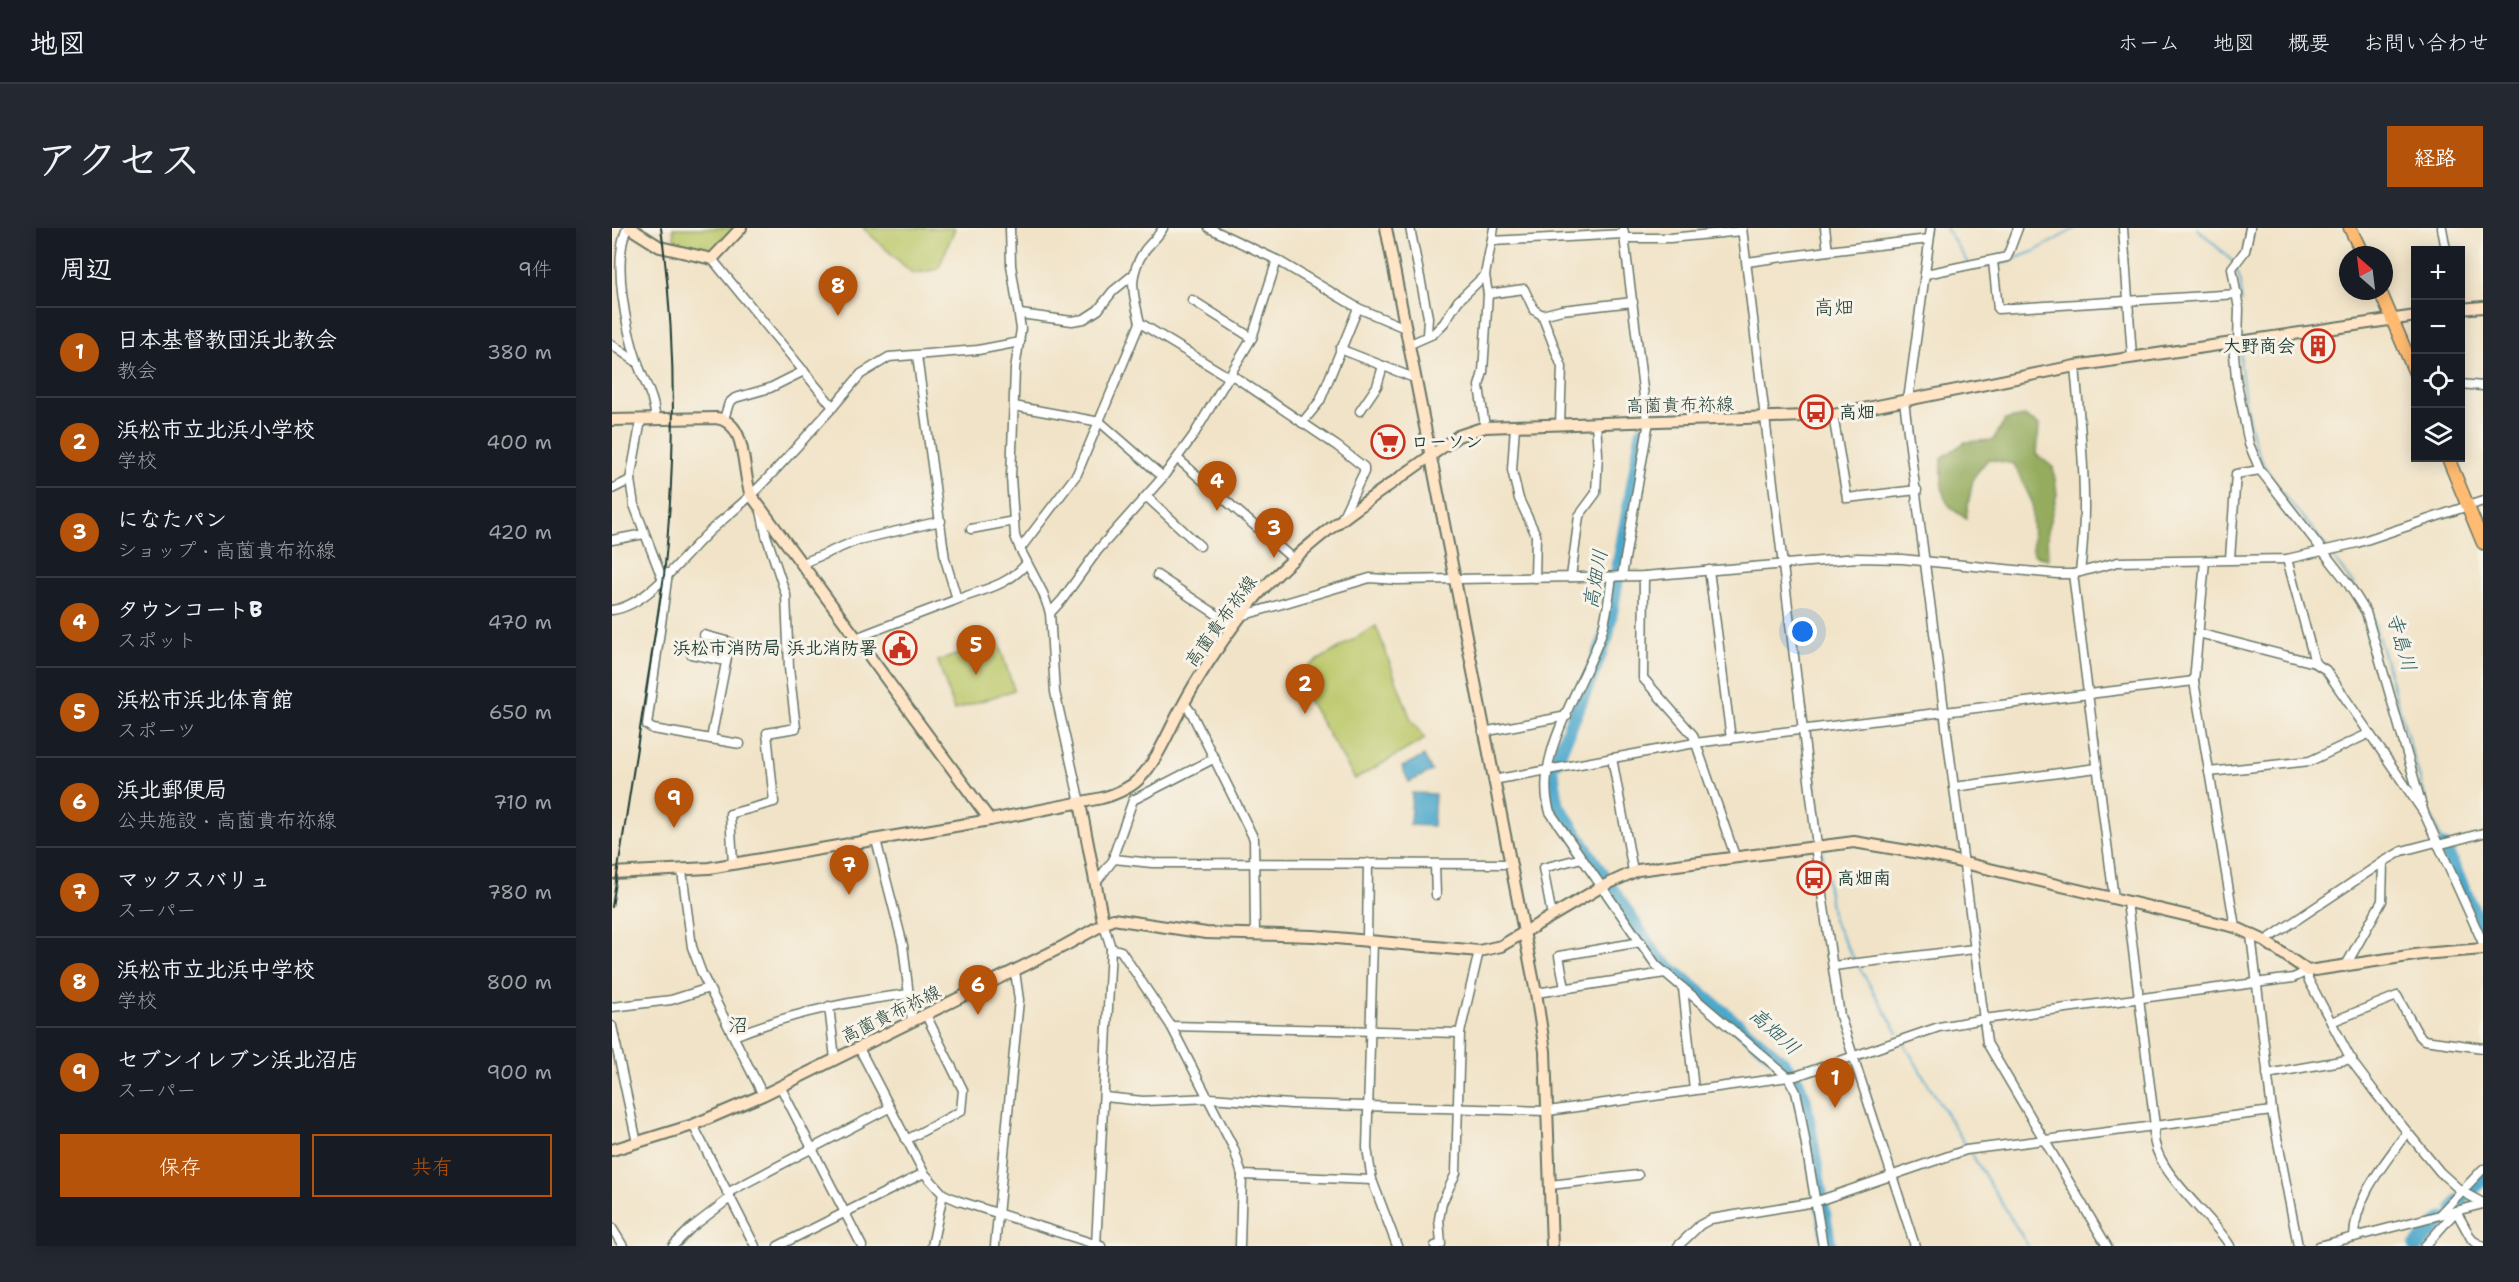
<!DOCTYPE html>
<html lang="ja">
<meta charset="utf-8">
<style>
:root{--surface:#171b24;--page:#242831;--text:#f1f3f6;--muted:#9ea1a6;--line:#363941;--accent:#b45309}
body{margin:0;font-family:"Shantell Sans","Klee One",sans-serif;background:var(--page);color:var(--text)}
.controls{position:absolute;right:18px;top:18px;display:grid;overflow:hidden;border-radius:0px;box-shadow:0 3px 15px #0003}
.controls button{width:54px;height:54px;display:grid;place-items:center;padding:0;border:0;border-bottom:2px solid var(--line);background:var(--surface);color:var(--text);font:30px sans-serif}
.compass{position:absolute;left:1727px;top:18px;width:54px;height:54px;border-radius:50%;background:var(--surface);box-shadow:0 3px 15px #0003;rotate:332deg}
.you{position:absolute;left:1191px;top:404px;width:21px;height:21px;margin:-15px;border:4px solid #fff;border-radius:50%;background:#1a73e8;box-shadow:0 0 0 9px #1a73e833}
.badge{display:grid;place-items:center;width:39px;height:39px;border-radius:50%;background:var(--accent);color:#fff;font-size:20px;font-weight:700}
.pin{position:absolute;translate:-50% -50px;filter:drop-shadow(0 2px 3px #0008)}
.pin::after{content:'';position:absolute;top:32px;width:21px;height:18px;background:inherit;clip-path:polygon(0 0,100% 0,50% 100%)}
.list{margin:0;padding:0;list-style:none}
h2{display:flex;justify-content:space-between;align-items:center;height:78px;margin:0;padding:0 24px;font-size:26px}
h2 small{font-size:20px;font-weight:400;color:var(--muted)}
.list li{display:grid;grid-template-columns:39px 1fr auto;gap:18px;align-items:center;box-sizing:border-box;height:90px;padding:0 24px;border-top:2px solid var(--line)}
.list b{display:block;font-size:22px;white-space:nowrap}
.list p{margin:0;font-size:20px;white-space:nowrap;color:var(--muted)}
.list em{font-size:20px;font-style:normal;color:var(--muted)}
.actions{display:flex;gap:12px;padding:18px 24px}
.actions a{flex:1;padding:14px 0;border:2px solid var(--accent);border-radius:0px;text-align:center;font-size:21px;color:var(--accent)}
.actions .main{background:var(--accent);color:#fff}
.icon{flex:none;width:33px;height:33px;fill:none;stroke:currentColor;stroke-width:2;stroke-linecap:round;stroke-linejoin:round}
.map{position:relative;flex:none;width:1871px;height:1018px;overflow:hidden;border-radius:0px}
header{display:flex;align-items:center;gap:36px;box-sizing:border-box;height:84px;padding:0 30px;background:var(--surface);border-bottom:2px solid var(--line)}
header strong{font-size:28px}
nav{display:flex;gap:33px;margin-inline-start:auto;font-size:21px}
.intro{display:flex;align-items:center;justify-content:space-between;box-sizing:border-box;height:144px;padding:0 36px}
h1{margin:0;font-size:42px}
.button{padding:15px 27px;border-radius:0px;background:var(--accent);color:#fff;font-size:21px;font-weight:700}
main{display:flex;gap:36px;padding:0 36px}
aside{flex:1;background:var(--surface);border-radius:0px;box-shadow:0 3px 15px #0003}
.map>svg:first-child{display:block}
.green{fill:#bcc86a;stroke:#6e824f;stroke-width:1.5}
.forest{fill:#95ac5e;stroke:#5a7449;stroke-width:1.5}
.water{fill:#4ea8cc;stroke:#367280;stroke-width:1.5}
.lines{fill:none;stroke-linecap:round;stroke-linejoin:round}
.stream{stroke:#4ea8cc;stroke-width:2}
.river{stroke:#4ea8cc;stroke-width:15}
.street-casing{stroke:#687767;stroke-width:11}
.secondary-casing{stroke:#687767;stroke-width:14}
.primary-casing{stroke:#687767;stroke-width:15}
.street{stroke:#fff;stroke-width:8}
.secondary{stroke:#ffe4c6;stroke-width:10}
.primary{stroke:#ffbb71;stroke-width:12}
.rail{stroke:#1f3d34;stroke-width:2}
.labels{text-anchor:middle;dominant-baseline:central;stroke-width:6;stroke-linejoin:round;paint-order:stroke}
.poi-label{font-size:18px;font-weight:bold;fill:#1f3d34;stroke:#f7f3e8;text-anchor:start}
.street-label{font-size:18px;fill:#1f3d34;stroke:#f7f3e8}
.neighbourhood-label{font-size:20px;fill:#1f3d34;stroke:#f7f3e8}
.water-label{font-size:20px;font-style:italic;fill:#2d5d62;stroke:#f7f3e8}
</style>
<header>
<strong>地図</strong>
<nav><a>ホーム</a><a>地図</a><a>概要</a><a>お問い合わせ</a></nav>
</header>
<div class="intro"><h1>アクセス</h1><a class="button">経路</a></div>
<main>
<aside>
<h2>周辺<small>9件</small></h2>
<ul class="list">
<li><span class="badge">1</span><div><b>日本基督教団浜北教会</b><p>教会</p></div><em>380 m</em></li>
<li><span class="badge">2</span><div><b>浜松市立北浜小学校</b><p>学校</p></div><em>400 m</em></li>
<li><span class="badge">3</span><div><b>になたパン</b><p>ショップ · 高薗貴布祢線</p></div><em>420 m</em></li>
<li><span class="badge">4</span><div><b>タウンコートB</b><p>スポット</p></div><em>470 m</em></li>
<li><span class="badge">5</span><div><b>浜松市浜北体育館</b><p>スポーツ</p></div><em>650 m</em></li>
<li><span class="badge">6</span><div><b>浜北郵便局</b><p>公共施設 · 高薗貴布祢線</p></div><em>710 m</em></li>
<li><span class="badge">7</span><div><b>マックスバリュ</b><p>スーパー</p></div><em>780 m</em></li>
<li><span class="badge">8</span><div><b>浜松市立北浜中学校</b><p>学校</p></div><em>800 m</em></li>
<li><span class="badge">9</span><div><b>セブンイレブン浜北沼店</b><p>スーパー</p></div><em>900 m</em></li>
</ul>
<div class="actions"><a class="main">保存</a><a>共有</a></div>
</aside>
<div class="map">
<svg width="1871" height="1018" viewBox="0 0 1871 1018">
<rect width="100%" height="100%" fill="#f7f3e8"/>
<filter id="ink" filterUnits="userSpaceOnUse"><feTurbulence type="fractalNoise" baseFrequency=".0167" numOctaves="2"/><feDisplacementMap in="SourceGraphic" scale="12" xChannelSelector="R" yChannelSelector="G"/><feConvolveMatrix kernelMatrix="1 2 1 2 8 2 1 2 1" color-interpolation-filters="sRGB"/></filter>
<filter id="wash" filterUnits="userSpaceOnUse"><feTurbulence type="fractalNoise" baseFrequency=".008" numOctaves="4" result="noise"/><feDisplacementMap in="SourceGraphic" scale="24" xChannelSelector="R" yChannelSelector="G"/><feGaussianBlur stdDeviation="1.35" result="paint"/><feColorMatrix in="noise" values="0 0 0 0 0 0 0 0 0 0 0 0 0 0 0 0 0 1.4 0 .05"/><feComposite in="paint" operator="in"/></filter>
<g filter="url(#wash)">
<rect width="100%" height="100%" fill="#f1e3c7"/>
<g class="green">
<path d="M61,0H121L101,23L63,14Z"/>
<path d="M251,0H343L326,41L301,46Z"/>
<path d="M764,398L799,492L813,511L743,551L681,447Z"/>
<path d="M386,413L402,462L342,482L326,433Z"/>
</g>
<path class="forest" d="M1412,188L1427,197L1425,227L1441,239L1445,266L1435,304L1436,332L1421,326L1420,274L1402,236L1376,231L1361,250L1354,290C1325,276 1330,258 1330,230L1353,214L1381,212L1393,192Z"/>
<g class="water">
<path d="M812,528L820,543L797,554L790,539Z"/>
<path d="M800,565L823,566L821,598L798,597Z"/>
</g>
<g class="lines">
<g class="stream">
<path d="M1334,0L1356,35"/>
<path d="M1585,0L1622,35"/>
<path d="M1383,38L1423,23L1464,0"/>
<path d="M1360,39H1378"/>
<path d="M1624,40L1629,55V73"/>
<path d="M1628,120C1629,153 1636,208 1652,237C1668,266 1694,292 1714,318"/>
<path d="M1717,323L1758,380L1817,582L1830,614"/>
<path d="M1197,505L1210,616"/>
<path d="M1210,622L1221,692L1242,731"/>
<path d="M1247,739L1286,805"/>
<path d="M1292,816L1354,918"/>
<path d="M1359,925L1416,1018"/>
</g>
<g class="river">
<path d="M944,533L994,410L1031,204"/>
<path d="M940,546L945,577L992,651"/>
<path d="M1832,619L1871,705"/>
<path d="M1000,662L1044,729L1170,834L1185,854L1192,871L1217,1018"/>
<path d="M1861,960L1871,951"/>
<path d="M1842,980L1850,971"/>
<path d="M1804,1018L1831,991"/>
</g>
</g>
</g>
<g filter="url(#ink)">
<g class="lines">
<defs>
<g id="street">
<path d="M15,0C0,34 14,101 26,136C32,154 44,172 43,192"/>
<path d="M398,0L399,37L409,101L403,141L399,249L403,308L408,321"/>
<path d="M597,0L665,32L746,80L793,100"/>
<path d="M798,0L816,89L815,108"/>
<path d="M1011,0L1035,193"/>
<path d="M1130,0L1205,618"/>
<path d="M1213,0L1216,23L1317,11"/>
<path d="M1319,0L1297,165L1292,173L1375,815L1495,1018"/>
<path d="M1511,0L1520,129"/>
<path d="M1830,0L1834,22"/>
<path d="M1013,10H1058L1130,3"/>
<path d="M880,13L1012,6"/>
<path d="M1381,33L1386,81L1626,66"/>
<path d="M1135,34L1216,23"/>
<path d="M1314,46L1395,29L1406,0"/>
<path d="M876,66L912,61L922,82L930,87"/>
<path d="M580,72L640,110"/>
<path d="M408,86L460,93L472,91L486,82L501,63L522,46"/>
<path d="M528,95L618,150"/>
<path d="M1626,113L1627,81L1620,40L1633,23L1638,0"/>
<path d="M1621,114L1624,150L1637,216L1648,242L1735,354L1754,384L1812,585"/>
<path d="M0,117L26,135"/>
<path d="M796,117L821,106L832,95L846,73L873,47"/>
<path d="M728,121L802,150"/>
<path d="M305,128L333,331L345,371"/>
<path d="M1463,138C1469,207 1477,275 1468,344"/>
<path d="M620,147L725,218L752,239V244L730,290"/>
<path d="M1848,156L1871,158"/>
<path d="M402,178L488,194L551,249"/>
<path d="M221,179L249,146L277,129L366,122L408,114"/>
<path d="M748,183L765,158L771,138"/>
<path d="M1221,187L1235,270L1305,262"/>
<path d="M112,191L117,175L123,170L158,160L192,143"/>
<path d="M29,192L18,252L22,277L50,350"/>
<path d="M690,195L708,173L746,80"/>
<path d="M948,197L950,139L930,87L950,82L1021,74"/>
<path d="M903,198L900,242L907,271L924,307L923,350"/>
<path d="M873,199L867,158L871,144L876,66L873,47L882,0"/>
<path d="M566,231L681,331"/>
<path d="M0,261L18,252"/>
<path d="M535,269L588,318"/>
<path d="M359,301L402,293"/>
<path d="M0,312L32,306"/>
<path d="M1618,331L1624,246L1648,242"/>
<path d="M1675,331L1703,435"/>
<path d="M1593,333L1582,453L1623,699"/>
<path d="M191,335L246,312L329,293"/>
<path d="M1097,342L1119,511"/>
<path d="M56,345L35,497L41,501L128,516"/>
<path d="M1461,346L1502,671"/>
<path d="M545,347L622,398"/>
<path d="M1010,348L1037,193"/>
<path d="M1032,348L1031,450L1081,507L1123,628"/>
<path d="M959,349L967,288L984,265L986,226L984,195"/>
<path d="M1000,349C997,368 995,389 989,407C971,460 920,528 938,584L1044,737L1176,849L1184,864L1188,882L1211,1018"/>
<path d="M0,382C36,378 72,327 98,303C112,290 127,279 140,266C168,239 194,208 221,179L100,31"/>
<path d="M438,385L450,372L486,322L551,249L581,208L640,110L665,32"/>
<path d="M629,388L758,350L785,352L1032,348L1245,330L1290,331L1445,346H1461L1506,334L1675,331L1745,315L1871,273"/>
<path d="M1586,405L1703,435L1714,442L1812,585L1871,715"/>
<path d="M92,407L118,414L99,511"/>
<path d="M244,410C277,397 309,385 341,373C368,362 395,359 415,335"/>
<path d="M79,426L114,433"/>
<path d="M572,475L579,484L642,611L643,705"/>
<path d="M871,504L955,488"/>
<path d="M1000,530L1021,643"/>
<path d="M1597,544L1698,533L1756,506"/>
<path d="M881,552L1083,515L1582,453"/>
<path d="M1342,559L1485,540"/>
<path d="M468,575L443,464L438,385L431,365L408,321L465,246L528,95C522,68 514,49 533,22C539,14 546,9 551,0"/>
<path d="M264,612L291,717L300,793"/>
<path d="M1826,617L1871,605"/>
<path d="M1203,618L1228,788L1303,1018"/>
<path d="M502,631L540,635L897,636"/>
<path d="M121,635L118,586L162,574L155,505L184,500L177,440L174,367L154,307L149,283"/>
<path d="M823,637L824,667"/>
<path d="M70,643L80,719L90,746L151,867"/>
<path d="M485,653L502,631V626L521,572L603,530"/>
<path d="M1515,674L1543,898C1532,937 1600,986 1618,1018"/>
<path d="M940,688L931,640L970,630"/>
<path d="M1639,707L1660,883L1686,1018"/>
<path d="M755,712L756,635"/>
<path d="M761,713L755,920L760,952L785,1018"/>
<path d="M1653,713L1771,634"/>
<path d="M499,720L509,723L559,798L622,921L630,947L628,1018"/>
<path d="M1221,738L1362,721"/>
<path d="M1733,739L1770,673L1771,634L1790,623L1824,614"/>
<path d="M953,760L947,728L1029,714"/>
<path d="M1071,760L1082,862"/>
<path d="M924,765L1053,745"/>
<path d="M217,778L223,831"/>
<path d="M0,779L59,772L97,760"/>
<path d="M1719,794L1785,768L1806,806L1812,812L1871,820"/>
<path d="M0,798L25,915"/>
<path d="M559,798L848,805"/>
<path d="M122,808C179,785 236,773 297,766"/>
<path d="M247,820L312,945L331,966L347,973L489,1018"/>
<path d="M1655,846L1740,831"/>
<path d="M168,858L250,1018"/>
<path d="M493,869L531,873L598,870L679,876L936,883L1184,848L1327,799L1372,791L1681,750L1696,743V751L1741,835L1765,867L1828,944L1849,963L1871,975"/>
<path d="M81,897L143,1018"/>
<path d="M294,912L349,883L351,862L314,787"/>
<path d="M630,947L760,952"/>
<path d="M938,957L1026,947"/>
<path d="M115,965L277,880"/>
<path d="M1828,986L1871,941"/>
<path d="M0,1000L11,1018"/>
<path d="M1742,1009C1743,967 1773,936 1795,904"/>
<path d="M61,1018L79,1000L118,970"/>
<path d="M166,1018L312,945"/>
<path d="M320,1018L331,966"/>
<path d="M383,1018L407,772L403,743"/>
<path d="M484,1018L499,720L491,694"/>
<path d="M823,1018L829,1016L827,991L830,975L844,945L848,805L867,723"/>
<path d="M1066,1018L1088,997L1099,991L1203,974L1354,922L1660,883"/>
<path d="M1707,1018L1871,976"/>
<path d="M1813,1018L1844,983L1860,1012L1870,1018"/>
</g>
<g id="secondary">
<path d="M18,0L48,19L100,31L129,0"/>
<path d="M774,0L924,765L933,823L940,1018"/>
<path d="M1848,81L1871,79"/>
<path d="M0,192L104,190C137,194 129,244 139,267L378,592L490,570C504,566 517,561 527,551C547,531 557,501 571,477C587,447 608,416 628,389C680,317 775,261 846,208L873,199L1221,187L1463,138L1804,88"/>
<path d="M468,575L491,694"/>
<path d="M0,645L97,640L378,592"/>
<path d="M0,922L81,897L151,867L452,718L501,691L594,705L702,708L867,723L889,718L989,659L1026,642L1242,614L1314,626L1623,699L1651,712L1696,743L1810,726L1871,721"/>
</g>
<g id="primary">
<path d="M1738,0L1751,27"/>
<path d="M1768,63L1804,147"/>
<path d="M1836,230L1871,315"/>
</g>
</defs>
<use href="#street" class="street-casing"/>
<use href="#secondary" class="secondary-casing"/>
<use href="#primary" class="primary-casing"/>
<use href="#street" class="street"/>
<use href="#secondary" class="secondary"/>
<use href="#primary" class="primary"/>
<path class="rail" d="M0,679L52,348C64,231 65,116 49,0"/>
</g>
</g>
<defs>
<symbol id="building-ring" viewBox="-11 -11 22 22"><circle r="9.5" fill="#f7f3e8" stroke="#c8321e" stroke-width="1.5"/><path d="M-4-6H4V6H1V3H-1V6H-4ZM-2.5-4.3h1.7v1.8h-1.7ZM.8-4.3h1.7v1.8H.8ZM-2.5-1h1.7V.8h-1.7ZM.8-1h1.7V.8H.8Z" fill="#c8321e"/></symbol>
<symbol id="bus-ring" viewBox="-11 -11 22 22"><circle r="9.5" fill="#f7f3e8" stroke="#c8321e" stroke-width="1.5"/><path d="M-5-6H5V4H4V6H2V4H-2V6H-4V4H-5ZM-3.5-4V0h7V-4ZM-3.5 1.2v1.5H-2V1.2ZM2 1.2v1.5H3.5V1.2Z" fill="#c8321e"/></symbol>
<symbol id="supermarket-ring" viewBox="-11 -11 22 22"><circle r="9.5" fill="#f7f3e8" stroke="#c8321e" stroke-width="1.5"/><path d="M-6-5.5h2.5l.6 2H6L4.5 2H-2.5L-4.4-4H-6ZM-1.5 3.2a1.3 1.3 0 1 0 .1 0ZM3 3.2a1.3 1.3 0 1 0 .1 0Z" fill="#c8321e"/></symbol>
<symbol id="civic-ring" viewBox="-11 -11 22 22"><circle r="9.5" fill="#f7f3e8" stroke="#c8321e" stroke-width="1.5"/><path d="M-.6-6.5H3V-4.5H.6V-3L4-1V1h2V6H-6V1h2V-1L-.6-3ZM-1.2 2.5V6h2.4V2.5Z" fill="#c8321e"/></symbol>
</defs>
<g fill-rule="evenodd">
<use href="#building-ring" x="1687" y="99" width="38" height="38"/>
<use href="#bus-ring" x="1185" y="165" width="38" height="38"/>
<use href="#supermarket-ring" x="757" y="195" width="38" height="38"/>
<use href="#civic-ring" x="269" y="401" width="38" height="38"/>
<use href="#bus-ring" x="1183" y="631" width="38" height="38"/>
</g>
<g class="labels">
<g class="poi-label">
<text x="1683" y="118" text-anchor="end">大野商会</text>
<text x="1227" y="184">高畑</text>
<text x="799" y="214">ローソン</text>
<text x="265" y="420" text-anchor="end">浜松市消防局 浜北消防署</text>
<text x="1225" y="650">高畑南</text>
</g>
<g class="street-label">
<text transform="translate(1068 177) rotate(-1)">高薗貴布祢線</text>
<text transform="translate(609 393) rotate(-54)">高薗貴布祢線</text>
<text transform="translate(279 786) rotate(-26)">高薗貴布祢線</text>
</g>
<g class="neighbourhood-label">
<text x="1222" y="79">高畑</text>
<text x="126" y="797">沼</text>
</g>
<g class="water-label">
<text transform="translate(983 351) rotate(-80)">高畑川</text>
<text transform="translate(1790 414) rotate(74)">寺島川</text>
<text transform="translate(1163 803) rotate(42)">高畑川</text>
</g>
</g>
</svg>
<div class="controls">
<button>+</button>
<button>−</button>
<button><svg class="icon" aria-label="locate" viewBox="0 0 24 24"><circle cx="12" cy="12" r="6"/><path d="M12 2v4M12 18v4M2 12h4M18 12h4"/></svg></button>
<button><svg class="icon" aria-label="layers" viewBox="0 0 24 24"><path d="M12 4l9 5-9 5-9-5zM3 14l9 5 9-5"/></svg></button>
</div>
<svg class="compass" viewBox="-18 -18 36 36"><path d="M0-13l5 13h-10z" fill="#e53935"/><path d="M0 13l5-13h-10z" fill="#9ea1a6"/></svg>
<div class="you"></div>
<div class="pin badge" style="left:1223px;top:880px">1</div>
<div class="pin badge" style="left:693px;top:486px">2</div>
<div class="pin badge" style="left:662px;top:330px">3</div>
<div class="pin badge" style="left:605px;top:283px">4</div>
<div class="pin badge" style="left:364px;top:447px">5</div>
<div class="pin badge" style="left:366px;top:787px">6</div>
<div class="pin badge" style="left:237px;top:667px">7</div>
<div class="pin badge" style="left:226px;top:88px">8</div>
<div class="pin badge" style="left:62px;top:600px">9</div>
</div>
</main>
